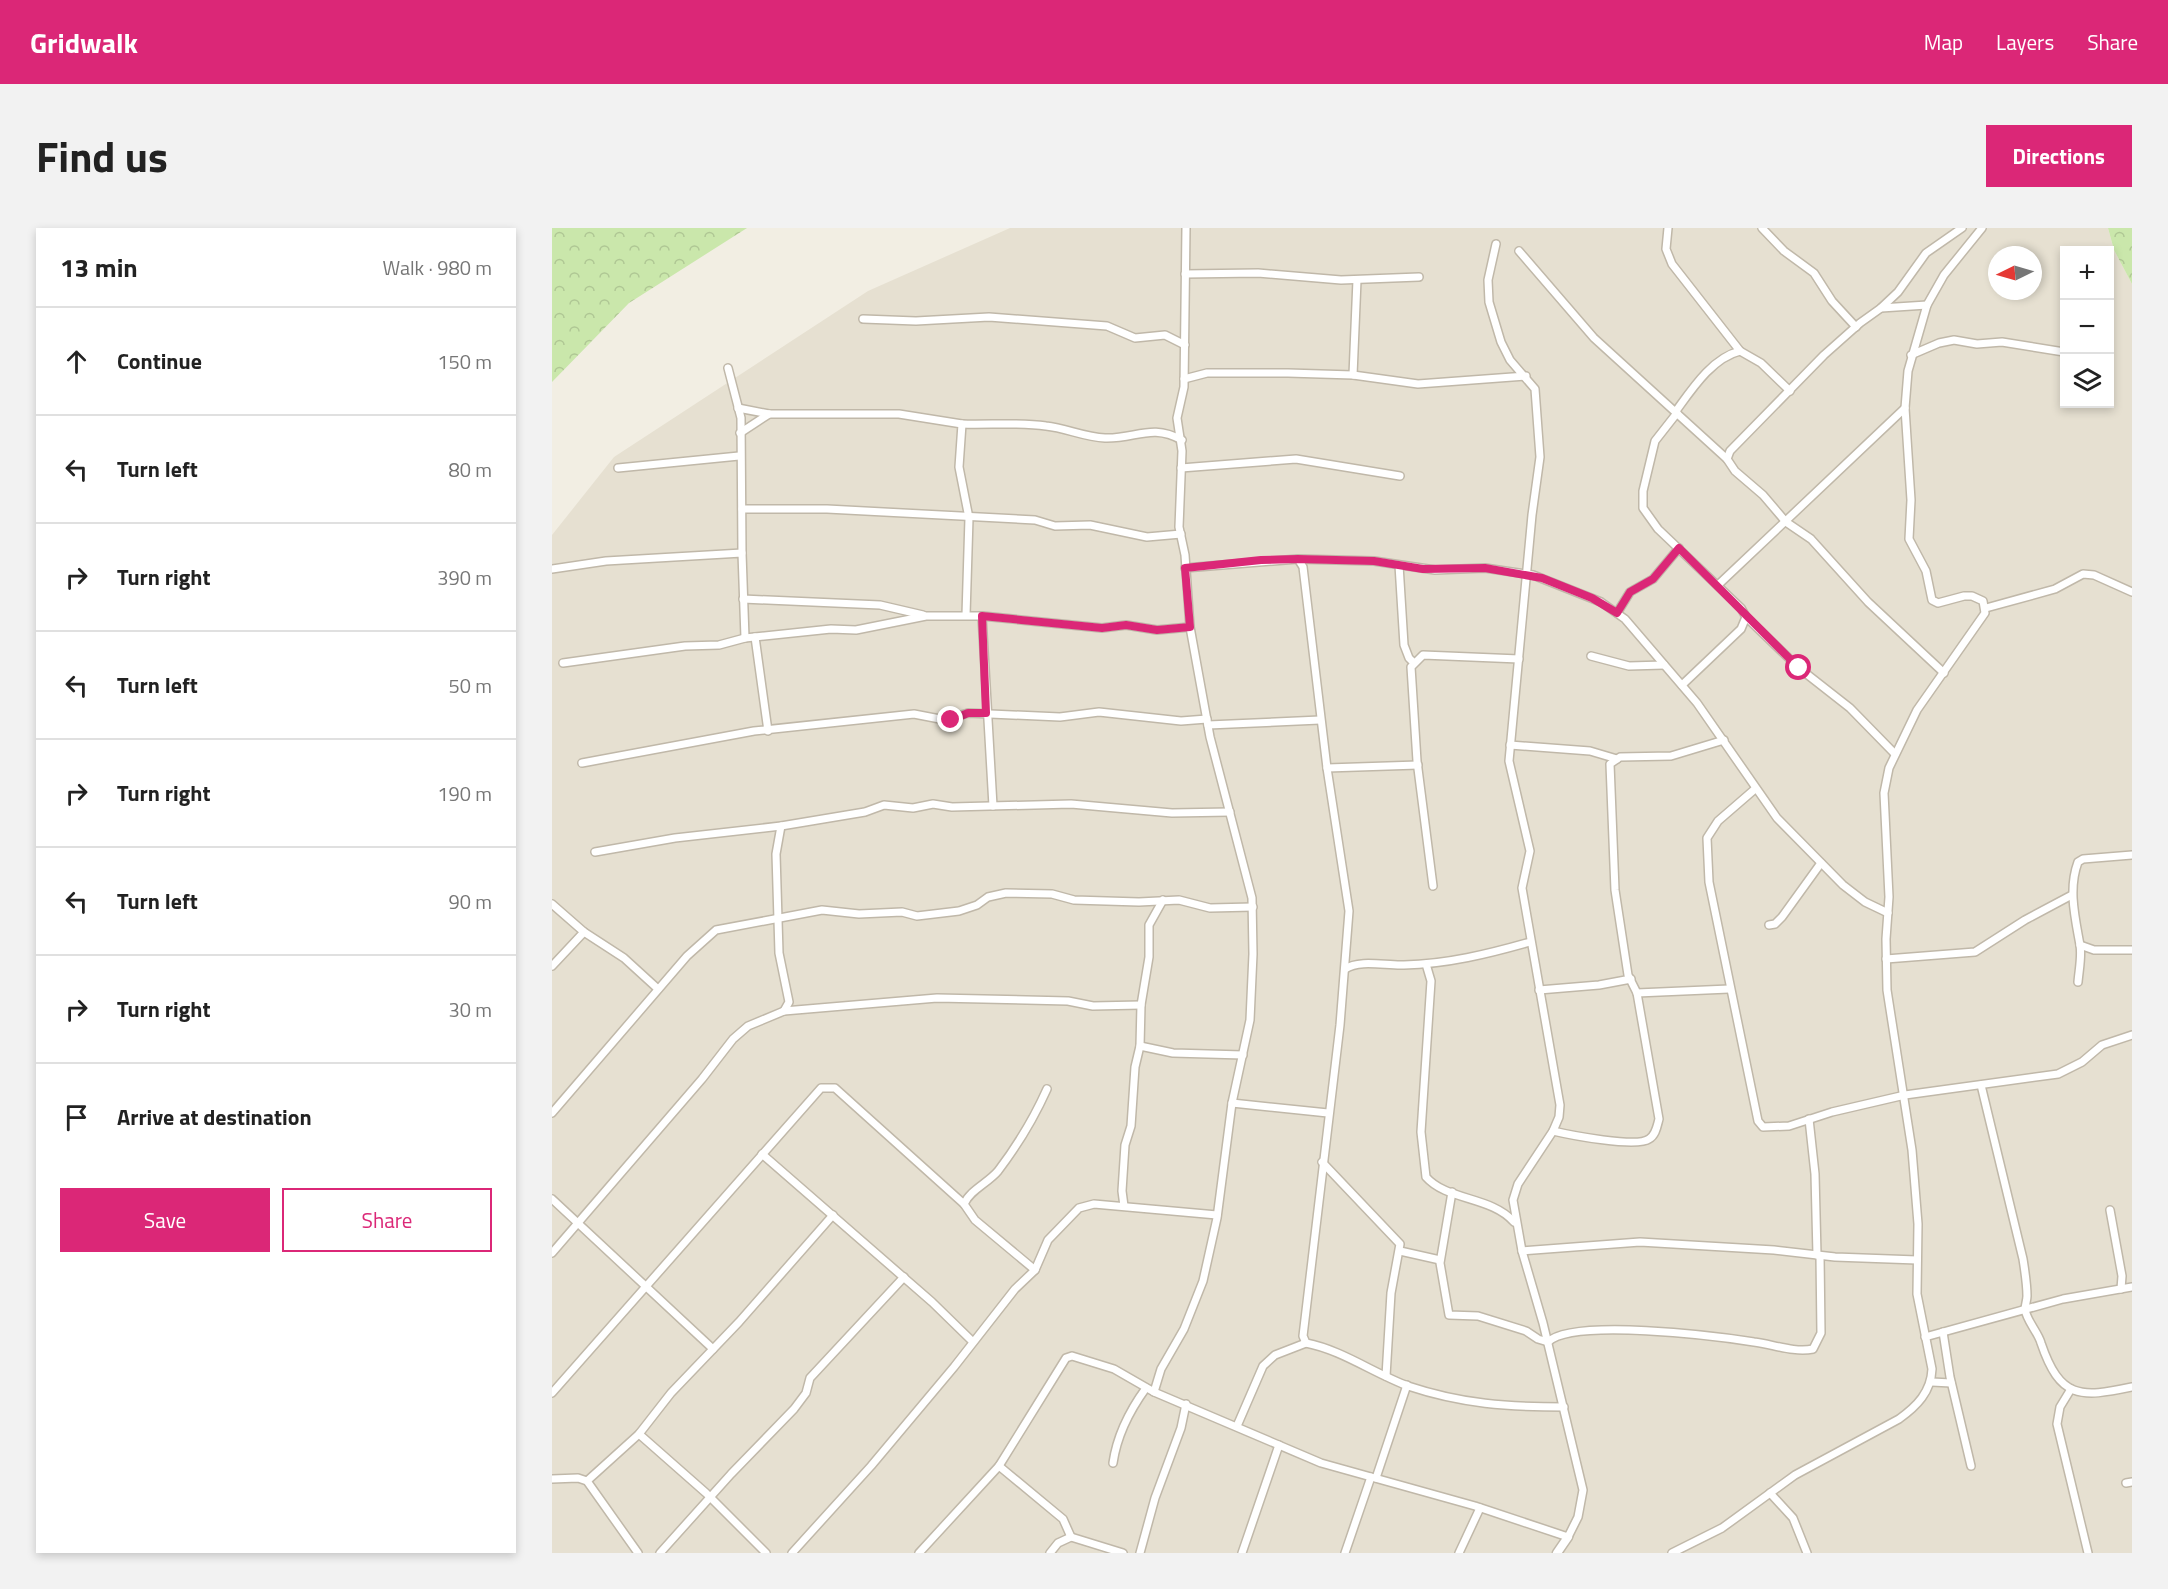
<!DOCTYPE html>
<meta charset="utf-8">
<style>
:root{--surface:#fff;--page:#f2f2f2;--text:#222;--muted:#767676;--line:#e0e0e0;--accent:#db2777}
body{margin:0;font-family:"Titillium Web",sans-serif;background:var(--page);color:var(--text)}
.controls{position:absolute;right:18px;top:18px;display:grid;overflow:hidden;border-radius:0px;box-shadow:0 3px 9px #0003}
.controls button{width:54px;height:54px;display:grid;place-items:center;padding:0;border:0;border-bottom:2px solid var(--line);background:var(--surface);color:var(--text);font:30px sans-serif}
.compass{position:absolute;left:1436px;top:18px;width:54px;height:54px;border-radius:50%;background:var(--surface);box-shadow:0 3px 9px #0003;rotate:265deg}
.stop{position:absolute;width:18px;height:18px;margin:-14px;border:4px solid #db2777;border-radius:50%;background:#fff}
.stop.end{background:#db2777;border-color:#fff;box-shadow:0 2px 6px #0008}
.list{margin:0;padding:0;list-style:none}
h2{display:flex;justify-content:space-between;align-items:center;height:78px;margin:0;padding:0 24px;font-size:26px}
h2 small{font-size:20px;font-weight:400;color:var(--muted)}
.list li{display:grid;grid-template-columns:39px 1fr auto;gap:18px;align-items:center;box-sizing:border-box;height:108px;padding:0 24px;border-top:2px solid var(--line)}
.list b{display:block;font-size:22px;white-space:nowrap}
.list em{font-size:20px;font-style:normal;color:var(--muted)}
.actions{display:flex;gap:12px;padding:18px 24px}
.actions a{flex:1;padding:14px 0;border:2px solid var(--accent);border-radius:0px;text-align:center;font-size:21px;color:var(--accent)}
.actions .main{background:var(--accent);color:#fff}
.icon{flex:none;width:33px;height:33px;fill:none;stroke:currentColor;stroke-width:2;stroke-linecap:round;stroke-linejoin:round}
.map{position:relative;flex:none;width:1580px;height:1325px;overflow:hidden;border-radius:0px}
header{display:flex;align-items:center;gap:36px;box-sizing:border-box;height:84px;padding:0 30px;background:var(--accent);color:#fff}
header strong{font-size:28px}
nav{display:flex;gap:33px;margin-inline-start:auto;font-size:21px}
.intro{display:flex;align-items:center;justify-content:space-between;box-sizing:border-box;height:144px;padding:0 36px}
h1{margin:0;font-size:42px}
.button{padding:15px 27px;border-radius:0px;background:var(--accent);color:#fff;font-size:21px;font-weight:700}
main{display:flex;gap:36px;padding:0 36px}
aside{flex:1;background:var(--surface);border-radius:0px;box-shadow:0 3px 9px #0003}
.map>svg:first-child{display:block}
.residential{fill:#e6e0d1;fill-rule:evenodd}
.forest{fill:url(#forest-crowns)}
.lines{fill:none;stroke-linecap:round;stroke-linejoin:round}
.minor-casing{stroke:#c0b8a9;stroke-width:10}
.tertiary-casing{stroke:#c0b8a9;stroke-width:11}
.minor{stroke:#fff;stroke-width:7}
.tertiary{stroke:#fff;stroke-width:8}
.route{stroke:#db2777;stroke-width:8}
</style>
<header>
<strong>Gridwalk</strong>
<nav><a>Map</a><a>Layers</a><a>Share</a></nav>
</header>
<div class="intro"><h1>Find us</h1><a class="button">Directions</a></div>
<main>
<aside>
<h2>13 min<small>Walk · 980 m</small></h2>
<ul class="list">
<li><svg class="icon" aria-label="ahead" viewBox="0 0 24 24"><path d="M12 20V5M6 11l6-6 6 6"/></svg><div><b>Continue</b></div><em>150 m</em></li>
<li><svg class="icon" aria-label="left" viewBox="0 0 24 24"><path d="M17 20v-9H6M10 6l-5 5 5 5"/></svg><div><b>Turn left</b></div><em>80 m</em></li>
<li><svg class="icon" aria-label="right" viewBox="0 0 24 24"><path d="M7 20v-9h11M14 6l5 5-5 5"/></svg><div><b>Turn right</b></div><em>390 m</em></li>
<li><svg class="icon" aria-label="left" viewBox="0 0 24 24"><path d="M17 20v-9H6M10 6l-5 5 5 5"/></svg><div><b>Turn left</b></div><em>50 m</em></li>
<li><svg class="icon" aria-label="right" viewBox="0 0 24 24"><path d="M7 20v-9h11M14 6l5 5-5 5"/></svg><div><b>Turn right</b></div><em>190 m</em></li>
<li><svg class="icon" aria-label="left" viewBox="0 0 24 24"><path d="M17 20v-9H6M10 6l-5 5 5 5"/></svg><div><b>Turn left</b></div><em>90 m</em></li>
<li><svg class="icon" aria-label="right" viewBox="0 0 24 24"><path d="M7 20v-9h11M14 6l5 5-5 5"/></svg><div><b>Turn right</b></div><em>30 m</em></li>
<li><svg class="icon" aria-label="arrive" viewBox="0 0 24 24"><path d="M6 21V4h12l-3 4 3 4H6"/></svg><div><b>Arrive at destination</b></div></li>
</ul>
<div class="actions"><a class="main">Save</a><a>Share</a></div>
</aside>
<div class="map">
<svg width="1580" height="1325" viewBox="0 0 1580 1325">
<defs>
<pattern id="forest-crowns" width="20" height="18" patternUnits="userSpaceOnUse" patternTransform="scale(1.5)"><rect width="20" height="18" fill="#cae7ab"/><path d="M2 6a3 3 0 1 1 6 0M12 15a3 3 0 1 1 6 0" fill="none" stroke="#afc794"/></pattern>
</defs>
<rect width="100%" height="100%" fill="#f2eee3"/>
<path class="residential" d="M458,0H1556L1562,22L1580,56V1325H0V307L62,229L316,63ZM1512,22H1558V176H1512ZM1445,27H1481V63H1445Z"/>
<g class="forest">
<path d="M0,0H195L77,75L0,154Z"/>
<path d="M1556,0H1580V56L1562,22Z"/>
</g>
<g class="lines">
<defs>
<g id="minor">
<path d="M1116,0L1114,21L1120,36L1188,123L1209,135L1238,163"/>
<path d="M1210,0L1232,23L1262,45L1280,73L1304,99"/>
<path d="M967,23L1042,110L1175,231"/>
<path d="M633,46L706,45L789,52L867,49"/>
<path d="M1375,77L1329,80L1308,95L1272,127L1178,223L1175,231L1183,243L1211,267L1234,294L1259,311L1316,374L1392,445"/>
<path d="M1329,80L1346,64L1374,25L1410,0"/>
<path d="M311,91L364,93L437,89L555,98L583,110L613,107L633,117"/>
<path d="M1359,127L1387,115L1402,112L1425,116L1450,114L1512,124"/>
<path d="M176,140L189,190L190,325"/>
<path d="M801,147L805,52"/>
<path d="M632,151L655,145H736L801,147L866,156L974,148"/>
<path d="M186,180L217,186H347L410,196L407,239L417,290L414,387"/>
<path d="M1124,183C1140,161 1160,130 1188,123"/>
<path d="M1125,185L1103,213L1091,263V280L1106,301L1189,380L1194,389L1189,401L1130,457"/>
<path d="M410,196C437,197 467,194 494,198C514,200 532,209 553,210C584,211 599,195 630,212"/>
<path d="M188,205L217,186"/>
<path d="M66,240L187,228"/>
<path d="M629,240L744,231L848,248"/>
<path d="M190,281H275L483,292L503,298L538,297L595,309L629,306"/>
<path d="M746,331L751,339L775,540L797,683L788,797L751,1108L754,1115C790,1122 821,1145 856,1158C910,1176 956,1179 1012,1179"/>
<path d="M847,337L852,417L857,430L861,434"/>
<path d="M633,340L746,331L822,333L883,342L933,340L981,347L1049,374L1073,391L1145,475L1225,590L1291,657L1313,674L1336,685"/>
<path d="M0,341L54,333L190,325L193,410"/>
<path d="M1166,357L1353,180"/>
<path d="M191,371L328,377L371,387"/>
<path d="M1434,380L1503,361L1531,346L1542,347L1580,364"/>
<path d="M1065,385L1078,364L1101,351L1127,320"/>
<path d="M430,388L441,578"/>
<path d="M1194,389L1247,440L1298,480L1343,526"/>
<path d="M203,409L216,503"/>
<path d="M1039,428L1077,438L1112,437"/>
<path d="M11,435L133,418L167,417L193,410L279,401L304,402L374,388H430L550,400L574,397L605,402L638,399"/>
<path d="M656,497L768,492"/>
<path d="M958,517L1038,523L1065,531"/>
<path d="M30,535L202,503L362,486L393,492L416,485L508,489L547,484L629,493L655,491"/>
<path d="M775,540L866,537"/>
<path d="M1203,561L1166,593L1155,610L1157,654L1206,893L1211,899L1237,898L1280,884L1353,867L1506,846L1530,834L1550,817L1580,807"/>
<path d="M43,624L123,610L229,598L313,584L332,577L361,580L381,576L400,579L519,576L620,585L678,584"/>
<path d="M881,658L865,533L859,439L871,427L967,431"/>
<path d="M0,676L32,704L72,730L106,761"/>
<path d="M1217,697L1223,696L1230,689L1269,635"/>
<path d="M1528,717L1542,722H1580"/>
<path d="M1334,731L1423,724L1473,692L1518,668"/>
<path d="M874,736L879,753L869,904L874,949C895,973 939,968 962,994"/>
<path d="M0,738L32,704"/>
<path d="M793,741C808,731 834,738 852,737C895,736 936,726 978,714"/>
<path d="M1526,754C1527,742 1530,728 1528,717C1523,689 1516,661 1526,634L1531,631L1580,627"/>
<path d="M987,762L1047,757L1079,751"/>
<path d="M1085,765L1177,761"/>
<path d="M232,783L385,770L516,773L541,778L589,777"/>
<path d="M588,818L621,825L691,827"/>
<path d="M1429,857L1471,1031C1473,1044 1475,1056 1475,1068C1475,1072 1473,1078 1473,1081C1474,1092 1486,1104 1489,1115C1508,1171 1528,1170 1580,1159"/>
<path d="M680,875L776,885"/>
<path d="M0,885L135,728L164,702L270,682L307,686L350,684L365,688L407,683L425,677L436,669L454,665L500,666L522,672L587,674L627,672L658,680L701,679"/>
<path d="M1257,891L1263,946L1265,1027"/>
<path d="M1001,903C1018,907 1085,920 1097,911C1104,907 1105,898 1107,891L1085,765L1076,747L1063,662L1058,536L1068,529L1119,528L1172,512"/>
<path d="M210,926L380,1074L420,1113"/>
<path d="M770,934L848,1016L839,1065L834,1148"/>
<path d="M900,964L888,1035L897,1087L926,1088L974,1103L986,1111L996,1114C1021,1090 1164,1108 1202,1114C1220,1116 1242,1125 1261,1121L1269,1105L1268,1028"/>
<path d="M0,971L161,1121"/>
<path d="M572,978L570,963L573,917L579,898L583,839L588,818L589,777L597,729V697L611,672"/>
<path d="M1558,982L1570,1048L1569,1061"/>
<path d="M848,1023L888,1032"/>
<path d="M970,1023L1088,1014L1222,1022L1283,1029L1365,1032"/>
<path d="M0,1025L150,851L181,811L196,798L232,783L237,774L227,725L224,626L229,598"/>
<path d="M483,1042L423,992L412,976C418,962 436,955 446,943C465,918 482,890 495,861"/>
<path d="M1391,1104L1398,1149L1419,1238"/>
<path d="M1373,1109L1511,1071L1580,1059"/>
<path d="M1380,1154L1399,1155"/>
<path d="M1519,1161L1508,1179L1505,1196L1536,1325"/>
<path d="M602,1164L609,1141L632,1101L651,1053L665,990L680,875L698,792L701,726L700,670L658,509L638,399L633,327L627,299L630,223L625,190L632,159L634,0"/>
<path d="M0,1165L269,860H283L412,976"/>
<path d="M685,1198L711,1138L723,1127L754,1115"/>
<path d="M87,1206L154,1265L214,1325"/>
<path d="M561,1235C565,1207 578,1182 594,1160"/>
<path d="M447,1238L511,1291L519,1309"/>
<path d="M824,1250L855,1157"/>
<path d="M0,1251L26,1250L35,1253L86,1325"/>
<path d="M35,1253L87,1206L119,1165L187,1094L281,987"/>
<path d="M1574,1255L1580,1254"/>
<path d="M1218,1265L1241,1290L1255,1325"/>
<path d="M108,1325L179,1246L242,1181L254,1165L258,1150L352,1049"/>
<path d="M240,1325L319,1238L402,1139L463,1061L483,1042L496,1012L527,980L542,976L665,987"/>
<path d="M367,1325L447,1238L514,1130L520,1128L562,1141L602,1164L769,1235L923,1278L1016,1309L1026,1289L1031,1262L991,1095L970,1023L961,972L966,956L1001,903L1007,889L1008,877L970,660L978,623L957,533L980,287L988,229L983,161L958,132L949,114L937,74L936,52L944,16"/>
<path d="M498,1325L506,1315L519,1309L571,1325"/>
<path d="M588,1325L603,1270L629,1200L634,1176"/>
<path d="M690,1325L727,1217"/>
<path d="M793,1325L819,1249"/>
<path d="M907,1325L928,1280"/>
<path d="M1120,1325L1170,1300L1243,1247L1347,1191C1365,1178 1379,1164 1380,1141L1365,1066L1366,996L1360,922L1335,762L1334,711L1337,669L1332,565L1337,540L1365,482L1433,385L1431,373L1420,368H1412L1386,375L1380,372L1374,343L1357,311L1359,272L1353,180L1356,143L1375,77L1392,47L1430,0"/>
</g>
<path id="tertiary" d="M1005,1325L1016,1309"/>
</defs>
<use href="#minor" class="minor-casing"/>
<use href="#tertiary" class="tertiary-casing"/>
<use href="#minor" class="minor"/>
<use href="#tertiary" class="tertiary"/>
</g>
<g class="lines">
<path class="route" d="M399,492L416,485H434L430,388L550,400L574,397L605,402L638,399L633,340L709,332L746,331L822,333L871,341L933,340L990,350L1040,370L1065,385L1078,364L1101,351L1127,320L1247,440"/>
</g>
</svg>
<div class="controls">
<button>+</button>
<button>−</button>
<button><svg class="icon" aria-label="layers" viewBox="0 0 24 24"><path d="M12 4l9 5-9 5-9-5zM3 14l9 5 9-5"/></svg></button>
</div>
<svg class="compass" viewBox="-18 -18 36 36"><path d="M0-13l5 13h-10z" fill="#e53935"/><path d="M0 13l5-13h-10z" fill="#767676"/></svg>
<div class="stop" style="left:1247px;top:440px"></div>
<div class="stop end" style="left:399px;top:492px"></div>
</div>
</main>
